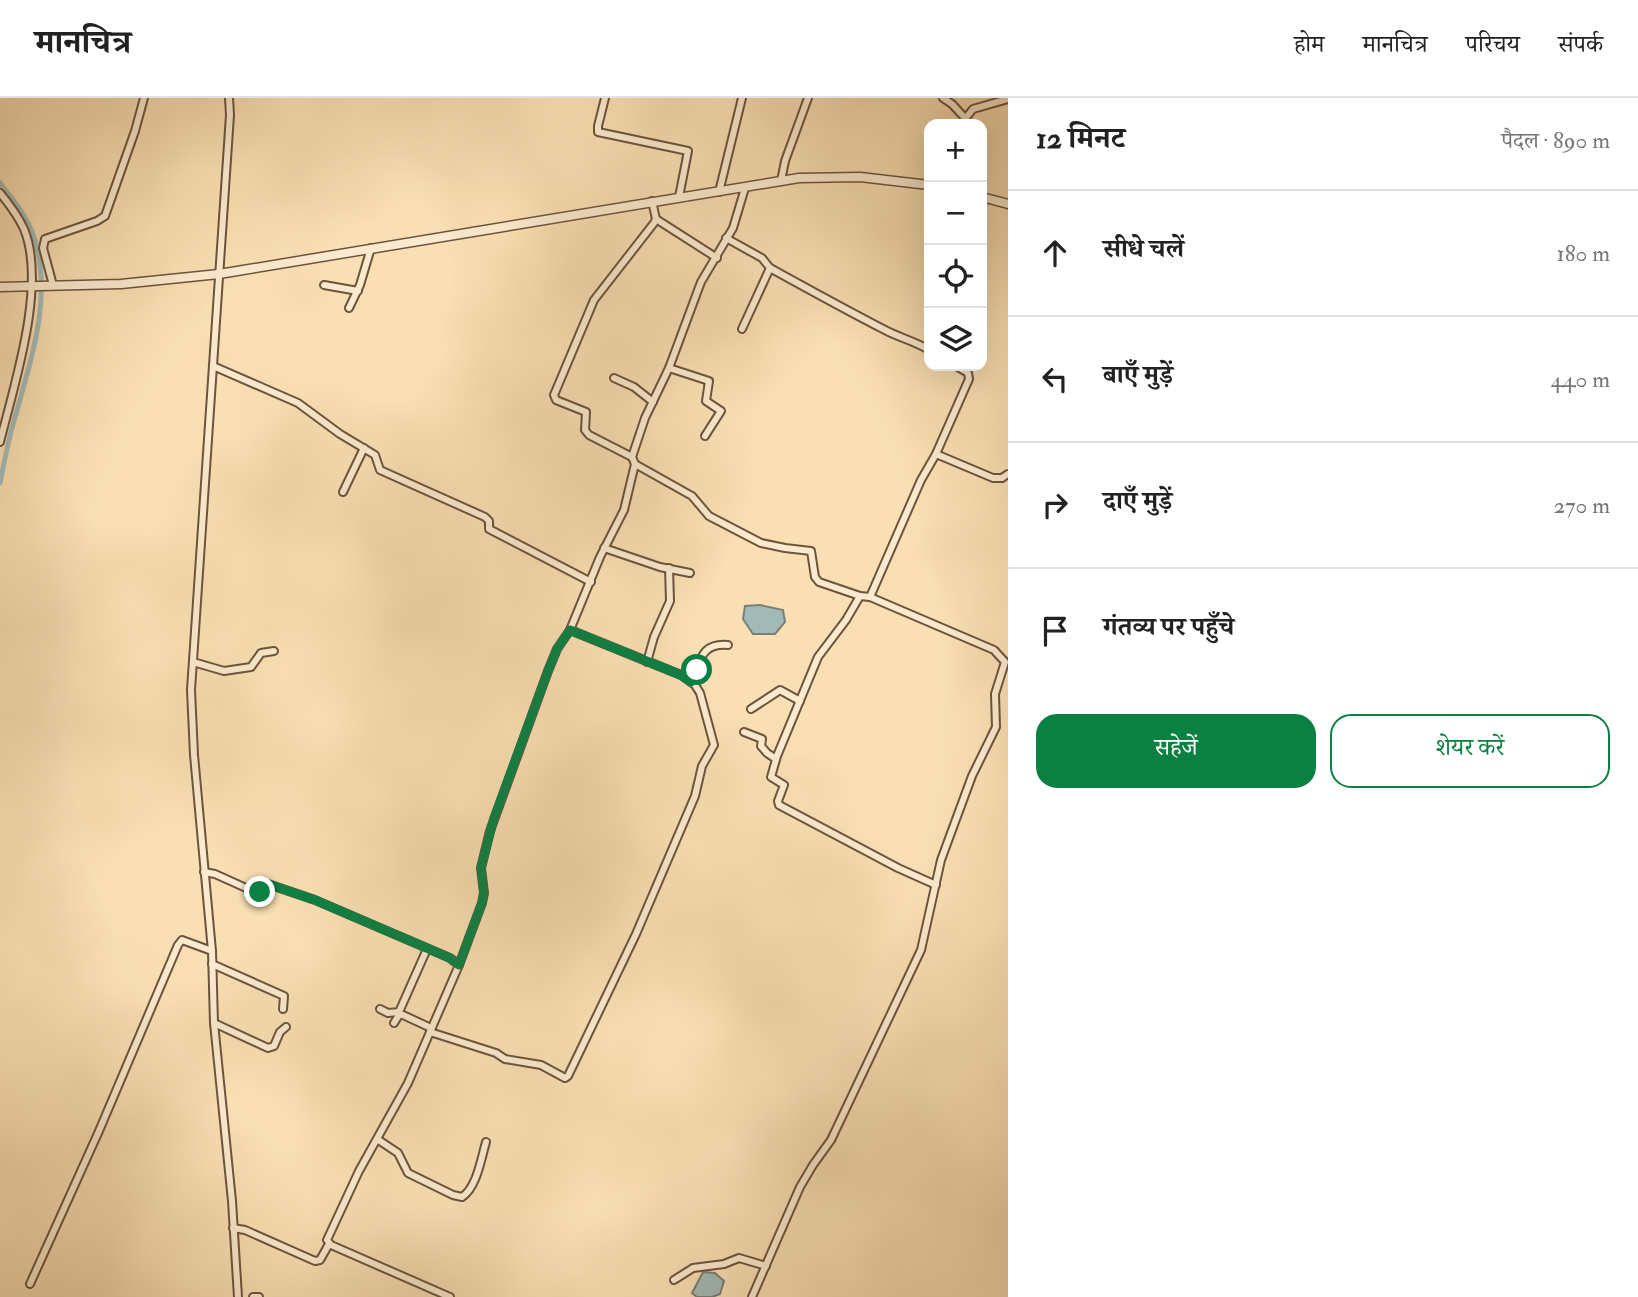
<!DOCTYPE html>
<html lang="hi">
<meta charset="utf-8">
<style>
:root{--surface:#fff;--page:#f6f6f6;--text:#222;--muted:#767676;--line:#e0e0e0;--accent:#0b8043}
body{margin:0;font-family:"IM FELL Double Pica","Noto Serif Devanagari",serif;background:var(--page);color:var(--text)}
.controls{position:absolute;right:21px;top:21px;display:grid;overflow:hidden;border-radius:14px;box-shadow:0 7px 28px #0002}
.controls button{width:63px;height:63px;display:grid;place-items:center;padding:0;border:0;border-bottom:2px solid var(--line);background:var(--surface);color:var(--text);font:35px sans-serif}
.stop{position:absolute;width:21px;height:21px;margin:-16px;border:5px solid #0b8043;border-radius:50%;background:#fff}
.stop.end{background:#0b8043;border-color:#fff;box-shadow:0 2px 7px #0008}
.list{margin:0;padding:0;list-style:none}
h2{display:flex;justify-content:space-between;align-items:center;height:91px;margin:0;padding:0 28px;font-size:30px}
h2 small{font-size:23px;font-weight:400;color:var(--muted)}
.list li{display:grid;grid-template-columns:46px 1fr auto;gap:21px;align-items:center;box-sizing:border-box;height:126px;padding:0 28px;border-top:2px solid var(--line)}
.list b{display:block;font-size:26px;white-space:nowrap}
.list em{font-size:23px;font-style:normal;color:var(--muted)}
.actions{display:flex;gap:14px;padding:21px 28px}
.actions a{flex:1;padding:16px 0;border:2px solid var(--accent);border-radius:21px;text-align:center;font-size:24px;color:var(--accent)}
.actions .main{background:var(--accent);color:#fff}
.icon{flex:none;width:38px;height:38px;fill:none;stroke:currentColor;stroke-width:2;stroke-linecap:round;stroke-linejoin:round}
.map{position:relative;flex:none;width:1008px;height:1199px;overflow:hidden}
header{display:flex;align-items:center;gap:42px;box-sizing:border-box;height:98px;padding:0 35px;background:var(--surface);border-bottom:2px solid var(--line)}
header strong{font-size:33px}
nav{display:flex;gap:38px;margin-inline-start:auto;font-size:24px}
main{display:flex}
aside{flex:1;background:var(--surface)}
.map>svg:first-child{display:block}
.water{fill:#a2bab7;stroke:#7a7f77;stroke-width:2}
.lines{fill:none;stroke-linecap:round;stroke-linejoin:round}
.canal{stroke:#a2bab7;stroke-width:5}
.minor-casing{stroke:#6c543d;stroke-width:10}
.tertiary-casing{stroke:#6c543d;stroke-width:11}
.minor{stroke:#fbeace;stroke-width:6}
.tertiary{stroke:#fbeace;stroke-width:8}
.route{stroke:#0b8043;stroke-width:9}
</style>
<header>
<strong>मानचित्र</strong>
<nav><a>होम</a><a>मानचित्र</a><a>परिचय</a><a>संपर्क</a></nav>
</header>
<main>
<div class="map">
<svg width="1008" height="1199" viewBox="0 0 1008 1199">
<rect width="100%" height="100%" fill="#f9dfb3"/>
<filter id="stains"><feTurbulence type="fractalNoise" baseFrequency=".00286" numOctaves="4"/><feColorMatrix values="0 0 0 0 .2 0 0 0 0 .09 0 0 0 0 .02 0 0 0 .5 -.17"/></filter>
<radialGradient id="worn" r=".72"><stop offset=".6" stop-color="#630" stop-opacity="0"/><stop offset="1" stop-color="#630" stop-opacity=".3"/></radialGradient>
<g class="water">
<path d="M760,507L783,512L785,524L775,536H753L743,521L745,508Z"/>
<path d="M703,1174L715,1175L724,1183L720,1196L712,1199H697L692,1195Z"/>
</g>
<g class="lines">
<path class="canal" d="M0,85C12,101 25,116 32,134C57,200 26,274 10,338C6,354 3,370 0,385"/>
<defs>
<g id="minor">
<path d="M229,0L230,17L191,592L194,657L212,853L214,925L232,1103L238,1199"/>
<path d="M605,0L598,28V34L688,53L679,99"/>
<path d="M943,0L952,6L964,19"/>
<path d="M961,26L973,11L1008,1"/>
<path d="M781,83L785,63L808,0"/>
<path d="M719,94L742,0"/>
<path d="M0,95C9,106 18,118 24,131C47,187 14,287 0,344"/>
<path d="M656,121L717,160"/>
<path d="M726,140L762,160L770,170C808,191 846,212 885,232C900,240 915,243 929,252"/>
<path d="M53,187L43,150L45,141L97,123L105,118L135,33L144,0"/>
<path d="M324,187L358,193"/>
<path d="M349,210L360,187L371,150"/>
<path d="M742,231L770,170"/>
<path d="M213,268L298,305L340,336L375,357L380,372L485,419L489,423V431L591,484"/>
<path d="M669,270L709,283L706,303L721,313L705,338"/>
<path d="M614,280L634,289L653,304"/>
<path d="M936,356L993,380H1002L1008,376"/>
<path d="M632,359L589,337L585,332L586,314L556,302L554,297L594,202L654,125L656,121L652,103"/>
<path d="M635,366L692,398L709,418L761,445L785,450L811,453L815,479L819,484L860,498L870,499"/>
<path d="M343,394L364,350"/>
<path d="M604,450L660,469L690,475"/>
<path d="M860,498L846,522L818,559L777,658L771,679L784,687L778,703L779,707L898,770L936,787"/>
<path d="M193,564L224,573L251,569L261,555L274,553"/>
<path d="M647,564L654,539L670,503L669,470"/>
<path d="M692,584C701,563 700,545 728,547"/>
<path d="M751,611L780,592L800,603"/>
<path d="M744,634L762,641L761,648L767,655L776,661"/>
<path d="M204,774L215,776L255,794L259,795L268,786L315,802L450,860L459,867L408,985L359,1073L327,1142L331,1147L450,1199"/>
<path d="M212,866L284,898L283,911"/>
<path d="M459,867L482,805L484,795L481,770L490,733L548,573L557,551L570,532L600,459L624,412L635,366L632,359L645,320L669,270L701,184L733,130L745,90"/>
<path d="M380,911L388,915L399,914L427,851"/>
<path d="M214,925L268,950L274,948L280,934L286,929"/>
<path d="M394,925L399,917H403L431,930"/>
<path d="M430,934L496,955L505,961L541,967L565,980L568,978L636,836L695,698L702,668L714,647L700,595L695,587L681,577L570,532"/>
<path d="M377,1041L398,1055L408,1075L453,1097L462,1099C477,1089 481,1061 486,1044"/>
<path d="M233,1130L245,1132L315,1163L320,1162L329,1146"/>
<path d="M674,1182L693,1170L724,1166L739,1160L766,1168"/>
<path d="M30,1186L99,1033L178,847L182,842L212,853"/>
<path d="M253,1199H259"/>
<path d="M752,1199L800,1089L813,1067L831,1042L921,852L941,762L972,678L996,629L995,596L1005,564L994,552L870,499L921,382L936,356L969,281L968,275L956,268"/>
</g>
<g id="tertiary">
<path d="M982,99L1008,106"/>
<path d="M0,189L121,186L219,176L799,80L860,79L929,87"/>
</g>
</defs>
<use href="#minor" class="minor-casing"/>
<use href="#tertiary" class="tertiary-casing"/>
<use href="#minor" class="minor"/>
<use href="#tertiary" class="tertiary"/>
</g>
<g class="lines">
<path class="route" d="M260,794L268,786L315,802L450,860L459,867L482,805L484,795L481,770L494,720L548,573L557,551L570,532L681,577L691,584L697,572"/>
</g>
<rect width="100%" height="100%" filter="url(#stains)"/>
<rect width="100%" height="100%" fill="url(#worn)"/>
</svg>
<div class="controls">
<button>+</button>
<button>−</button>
<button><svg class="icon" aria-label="locate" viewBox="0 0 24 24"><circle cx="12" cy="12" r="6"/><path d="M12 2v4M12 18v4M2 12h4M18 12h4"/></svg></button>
<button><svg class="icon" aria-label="layers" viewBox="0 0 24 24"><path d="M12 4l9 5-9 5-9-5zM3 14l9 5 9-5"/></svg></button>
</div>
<div class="stop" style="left:697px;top:572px"></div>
<div class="stop end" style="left:260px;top:794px"></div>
</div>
<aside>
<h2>12 मिनट<small>पैदल · 890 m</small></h2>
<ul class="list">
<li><svg class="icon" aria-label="ahead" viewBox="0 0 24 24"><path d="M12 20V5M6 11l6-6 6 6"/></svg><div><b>सीधे चलें</b></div><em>180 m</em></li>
<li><svg class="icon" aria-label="left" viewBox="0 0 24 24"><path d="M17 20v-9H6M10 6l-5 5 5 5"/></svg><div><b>बाएँ मुड़ें</b></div><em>440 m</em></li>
<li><svg class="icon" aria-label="right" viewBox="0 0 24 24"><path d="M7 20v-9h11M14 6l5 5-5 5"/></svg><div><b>दाएँ मुड़ें</b></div><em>270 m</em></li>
<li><svg class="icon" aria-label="arrive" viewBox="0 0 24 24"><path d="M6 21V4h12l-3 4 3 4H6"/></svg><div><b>गंतव्य पर पहुँचे</b></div></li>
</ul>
<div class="actions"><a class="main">सहेजें</a><a>शेयर करें</a></div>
</aside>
</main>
